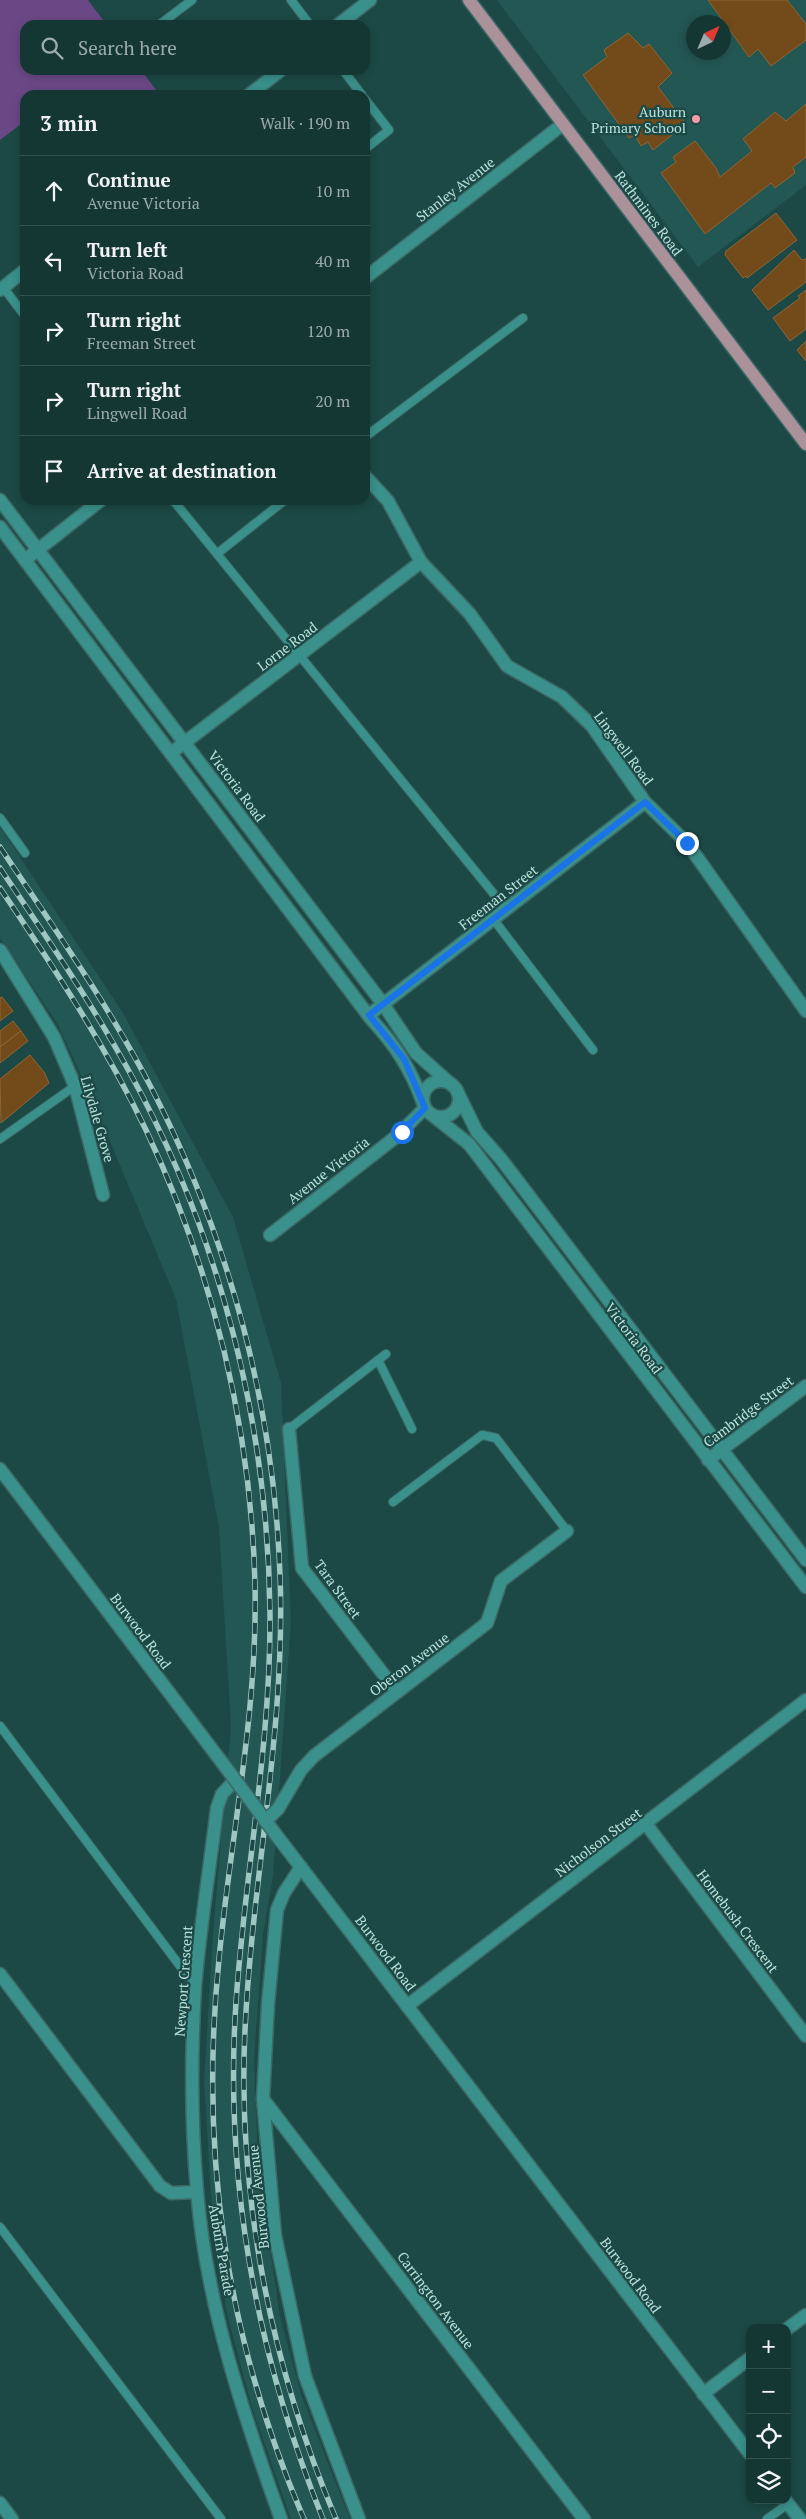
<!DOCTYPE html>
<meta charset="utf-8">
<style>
:root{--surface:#153734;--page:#224240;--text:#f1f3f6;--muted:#9dacac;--line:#34514f}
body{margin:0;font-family:"PT Serif",serif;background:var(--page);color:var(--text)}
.controls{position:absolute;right:15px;bottom:15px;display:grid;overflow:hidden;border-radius:10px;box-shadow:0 2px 8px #0003}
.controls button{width:45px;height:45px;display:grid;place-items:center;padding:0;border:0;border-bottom:1px solid var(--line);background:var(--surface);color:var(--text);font:25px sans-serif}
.compass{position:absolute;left:686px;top:15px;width:45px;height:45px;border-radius:50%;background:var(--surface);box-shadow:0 2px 8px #0003;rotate:44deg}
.stop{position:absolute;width:15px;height:15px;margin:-11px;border:4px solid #1a73e8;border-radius:50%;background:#fff}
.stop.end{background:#1a73e8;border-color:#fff;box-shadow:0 1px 5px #0008}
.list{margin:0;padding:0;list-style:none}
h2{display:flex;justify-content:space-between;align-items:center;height:65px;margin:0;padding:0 20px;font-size:21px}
h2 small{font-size:16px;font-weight:400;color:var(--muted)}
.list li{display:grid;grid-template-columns:32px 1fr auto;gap:15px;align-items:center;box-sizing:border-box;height:70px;padding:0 20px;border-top:1px solid var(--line)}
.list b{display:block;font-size:19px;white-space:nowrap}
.list p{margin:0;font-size:16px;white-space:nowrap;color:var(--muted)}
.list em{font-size:16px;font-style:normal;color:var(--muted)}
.icon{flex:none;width:28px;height:28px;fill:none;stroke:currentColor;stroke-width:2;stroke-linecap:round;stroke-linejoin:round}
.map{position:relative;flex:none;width:806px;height:2519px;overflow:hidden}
.search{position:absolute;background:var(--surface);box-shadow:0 2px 8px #0003;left:20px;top:20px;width:350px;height:55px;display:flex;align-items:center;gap:12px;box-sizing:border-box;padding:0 18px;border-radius:15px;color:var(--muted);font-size:19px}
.panel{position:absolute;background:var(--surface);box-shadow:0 2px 8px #0003;left:20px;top:90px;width:350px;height:415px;border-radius:15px}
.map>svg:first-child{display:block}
.built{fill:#235753;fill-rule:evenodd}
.green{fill:#6a4885}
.building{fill:#734b1a;stroke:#8f6536}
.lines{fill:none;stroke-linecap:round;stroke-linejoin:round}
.lane-casing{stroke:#3c6865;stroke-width:10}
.street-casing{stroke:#3c6865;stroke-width:15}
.secondary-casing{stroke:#3c6865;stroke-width:15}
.primary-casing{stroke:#3c6865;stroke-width:15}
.lane{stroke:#3a908a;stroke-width:8}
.street{stroke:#3a908a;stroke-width:12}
.secondary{stroke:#3a908a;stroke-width:12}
.primary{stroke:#ab919a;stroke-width:12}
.rail-casing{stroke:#9ec7c2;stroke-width:5.5}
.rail{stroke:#1c4945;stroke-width:4;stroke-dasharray:11;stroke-linecap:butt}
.street-bridge-casing{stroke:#3c6865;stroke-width:15;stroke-linecap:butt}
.secondary-bridge-casing{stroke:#3c6865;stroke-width:15;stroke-linecap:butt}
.street-bridge{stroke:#3a908a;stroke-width:12}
.secondary-bridge{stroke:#3a908a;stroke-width:12}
.route{stroke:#1a73e8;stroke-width:6}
.poi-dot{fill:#f39aaa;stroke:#1c4945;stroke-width:2}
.labels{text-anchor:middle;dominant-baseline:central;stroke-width:4.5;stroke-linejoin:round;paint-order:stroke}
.poi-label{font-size:14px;fill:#bae2dd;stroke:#1c4945;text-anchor:end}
.street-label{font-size:14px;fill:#bae2dd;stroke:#1c4945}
</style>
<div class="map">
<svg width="806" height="2519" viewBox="0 0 806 2519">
<rect width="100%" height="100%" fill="#1c4945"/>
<g class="built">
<path d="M497,0H806V185L698,267ZM694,22H724V52H694Z"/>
<path d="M0,827L123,1013L233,1217L281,1383L291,1622L273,1876L263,1935L254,2058L258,2165L280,2317L301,2394L350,2519H291L253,2411L228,2318L214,2239L204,2081L213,1933L231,1726L219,1527L176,1299L96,1108L57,1023L0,938Z"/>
</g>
<path class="green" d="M0,0H88L107,25H25V70H141L160,95H25V121L0,140Z"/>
<g class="building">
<path d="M708,0H787L806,24V40L771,66L758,49L749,57Z"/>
<path d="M628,33L643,48L649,44L672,73L658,87L686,124L653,150L648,142L641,146L635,135L629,138L583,75L607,57L604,50Z"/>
<path d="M806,104V157L793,167L795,173L775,188L771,183L705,234L661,173L676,162L673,157L695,141L716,168L720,177L752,151L743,139L775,112L786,121Z"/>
<path d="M776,213L797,240L747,278L746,276L743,278L725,255L726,251Z"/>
<path d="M794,250L802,260L806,259V282L768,310L752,290Z"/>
<path d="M806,290V329L790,341L773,318L800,298L798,296Z"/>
<path d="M806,341V361L797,350Z"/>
<path d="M2,997L13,1011L0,1021V998Z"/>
<path d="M13,1021L21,1031L0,1047V1031Z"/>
<path d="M21,1031L28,1041L0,1063V1047Z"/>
<path d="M30,1055L44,1072L49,1083L1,1123L0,1079Z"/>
</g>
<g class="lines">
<defs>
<g id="lane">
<path d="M291,0L310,25"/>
<path d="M159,25L192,0"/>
<path d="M343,70L362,95"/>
<path d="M365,99L389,130L365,149"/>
<path d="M3,287L25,316"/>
<path d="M365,437L523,318"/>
<path d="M173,500L506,909"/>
<path d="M218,553L285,500"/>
<path d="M0,818L25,853"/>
<path d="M494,920L593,1050"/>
<path d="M0,1139L75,1086"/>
<path d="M378,1360L412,1429"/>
<path d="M289,1429L386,1354"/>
<path d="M393,1502L482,1435L496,1438L567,1531"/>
<path d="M0,1726L195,1986"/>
<path d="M0,2227L221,2519"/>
<path d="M767,2519L788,2504"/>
</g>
<g id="street">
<path d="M338,25L370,0"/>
<path d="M249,95L281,70"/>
<path d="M365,278L563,124"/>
<path d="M0,290L25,270"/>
<path d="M365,476L388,501L421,562L470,614L507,666L562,697L592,726L645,802L687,843L806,1011"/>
<path d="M25,560L101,500"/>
<path d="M171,753L421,562"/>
<path d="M0,950L54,1037L75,1086L103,1195"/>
<path d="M369,1015L645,802"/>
<path d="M270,1235L397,1136L425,1108"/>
<path d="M289,1429L302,1568L397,1692"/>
<path d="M708,1460L806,1386"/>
<path d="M235,1780L222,1794L217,1808C210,1867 200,1927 195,1987C191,2055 191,2124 197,2191C206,2303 243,2414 281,2519"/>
<path d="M278,1809L301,1770L314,1756L487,1623L501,1581L567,1531"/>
<path d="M646,1824L806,2036"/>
<path d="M301,1867L284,1893L277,1910L268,2004L263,2099L275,2235L305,2376L359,2519"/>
<path d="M0,1974L160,2186L171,2193L197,2192"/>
<path d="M407,2006L806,1700"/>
<path d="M263,2099L584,2519"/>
<path d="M787,2329L806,2315"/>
<path d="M703,2394L750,2358"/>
<path d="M0,2503L12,2519"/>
</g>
<g id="secondary">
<path d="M0,500L383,1004L416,1053L453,1086"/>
<path d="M0,527L371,1019C395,1045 411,1069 423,1103"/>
<circle cx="441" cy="1099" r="18"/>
<path d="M456,1089L477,1132L501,1159L806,1560"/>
<path d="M431,1114L469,1144L806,1587"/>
<path d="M0,1469L227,1769"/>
<path d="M277,1836L750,2454"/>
<path d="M785,2500L800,2519"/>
</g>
<path id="primary" d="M469,0L806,444"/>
</defs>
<use href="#lane" class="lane-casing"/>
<use href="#street" class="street-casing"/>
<use href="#secondary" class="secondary-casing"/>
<use href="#primary" class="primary-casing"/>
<use href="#lane" class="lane"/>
<use href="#street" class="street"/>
<use href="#secondary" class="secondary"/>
<use href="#primary" class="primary"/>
<defs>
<g id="rail">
<path d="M0,847C54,928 110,1007 154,1093C230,1242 274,1407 280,1575C286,1728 252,1878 245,2030C237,2197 271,2365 336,2519"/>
<path d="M0,868C45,935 91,1002 130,1073C221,1238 268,1425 270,1613C271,1744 245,1872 236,2002C224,2181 256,2353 323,2519"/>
<path d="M0,888C53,966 105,1045 146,1130C213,1272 251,1427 255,1584C258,1711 231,1833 219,1959C199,2154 226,2338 304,2519"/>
</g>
</defs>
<use href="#rail" class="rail-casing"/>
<use href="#rail" class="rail"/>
<defs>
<path id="street-bridge" d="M265,1821L278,1809"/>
<path id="secondary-bridge" d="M227,1769L277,1836"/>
</defs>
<use href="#street-bridge" class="street-bridge-casing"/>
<use href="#secondary-bridge" class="secondary-bridge-casing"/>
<use href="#street-bridge" class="street-bridge"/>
<use href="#secondary-bridge" class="secondary-bridge"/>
</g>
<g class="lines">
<path class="route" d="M402,1132L425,1108L404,1059L369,1015L645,802L687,843"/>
</g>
<circle class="poi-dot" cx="696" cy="119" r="5"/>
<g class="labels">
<g class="poi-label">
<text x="686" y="111">Auburn<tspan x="686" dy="16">Primary School</tspan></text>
</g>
<g class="street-label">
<text transform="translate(455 189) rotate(-38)">Stanley Avenue</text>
<text transform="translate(649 213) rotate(53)">Rathmines Road</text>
<text transform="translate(287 646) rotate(-37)">Lorne Road</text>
<text transform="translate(624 748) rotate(53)">Lingwell Road</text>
<text transform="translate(237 786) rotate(53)">Victoria Road</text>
<text transform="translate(498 897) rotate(-38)">Freeman Street</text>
<text transform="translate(98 1119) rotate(74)">Lilydale Grove</text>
<text transform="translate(328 1170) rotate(-38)">Avenue Victoria</text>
<text transform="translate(634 1338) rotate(53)">Victoria Road</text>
<text transform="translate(748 1411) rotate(-37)">Cambridge Street</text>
<text transform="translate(338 1589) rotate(54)">Tara Street</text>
<text transform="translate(141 1631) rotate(53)">Burwood Road</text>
<text transform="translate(409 1664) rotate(-37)">Oberon Avenue</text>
<text transform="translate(598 1842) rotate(-37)">Nicholson Street</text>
<text transform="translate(738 1921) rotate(53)">Homebush Crescent</text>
<text transform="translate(386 1953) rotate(53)">Burwood Road</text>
<text transform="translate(183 1981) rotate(-86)">Newport Crescent</text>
<text transform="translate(258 2197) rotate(-96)">Burwood Avenue</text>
<text transform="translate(222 2250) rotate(80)">Auburn Parade</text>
<text transform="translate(631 2275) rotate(53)">Burwood Road</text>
<text transform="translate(436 2300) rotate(53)">Carrington Avenue</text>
</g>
</g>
</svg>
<div class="controls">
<button>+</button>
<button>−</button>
<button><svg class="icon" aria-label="locate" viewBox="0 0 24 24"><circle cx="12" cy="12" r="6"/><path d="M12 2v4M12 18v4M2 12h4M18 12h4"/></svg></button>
<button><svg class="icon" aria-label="layers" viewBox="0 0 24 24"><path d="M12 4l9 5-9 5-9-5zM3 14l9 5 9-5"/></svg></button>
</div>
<svg class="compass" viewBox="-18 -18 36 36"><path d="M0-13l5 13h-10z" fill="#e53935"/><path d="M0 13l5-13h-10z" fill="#9dacac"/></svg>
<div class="stop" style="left:402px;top:1132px"></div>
<div class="stop end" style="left:687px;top:843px"></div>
<div class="search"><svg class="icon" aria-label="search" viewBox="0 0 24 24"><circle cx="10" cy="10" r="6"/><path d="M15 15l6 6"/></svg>Search here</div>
<section class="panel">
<h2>3 min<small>Walk · 190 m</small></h2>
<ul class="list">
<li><svg class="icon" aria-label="ahead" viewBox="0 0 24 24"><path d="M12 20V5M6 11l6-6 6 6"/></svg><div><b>Continue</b><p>Avenue Victoria</p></div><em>10 m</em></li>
<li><svg class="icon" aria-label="left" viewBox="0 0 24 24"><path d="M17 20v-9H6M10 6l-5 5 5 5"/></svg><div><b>Turn left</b><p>Victoria Road</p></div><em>40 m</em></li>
<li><svg class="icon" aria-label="right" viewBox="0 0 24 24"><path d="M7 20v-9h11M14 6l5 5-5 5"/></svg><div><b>Turn right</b><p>Freeman Street</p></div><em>120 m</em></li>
<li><svg class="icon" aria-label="right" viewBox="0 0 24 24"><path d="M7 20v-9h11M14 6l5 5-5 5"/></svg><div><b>Turn right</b><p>Lingwell Road</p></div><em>20 m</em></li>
<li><svg class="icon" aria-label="arrive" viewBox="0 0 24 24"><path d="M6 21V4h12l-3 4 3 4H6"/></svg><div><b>Arrive at destination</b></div></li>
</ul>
</section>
</div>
